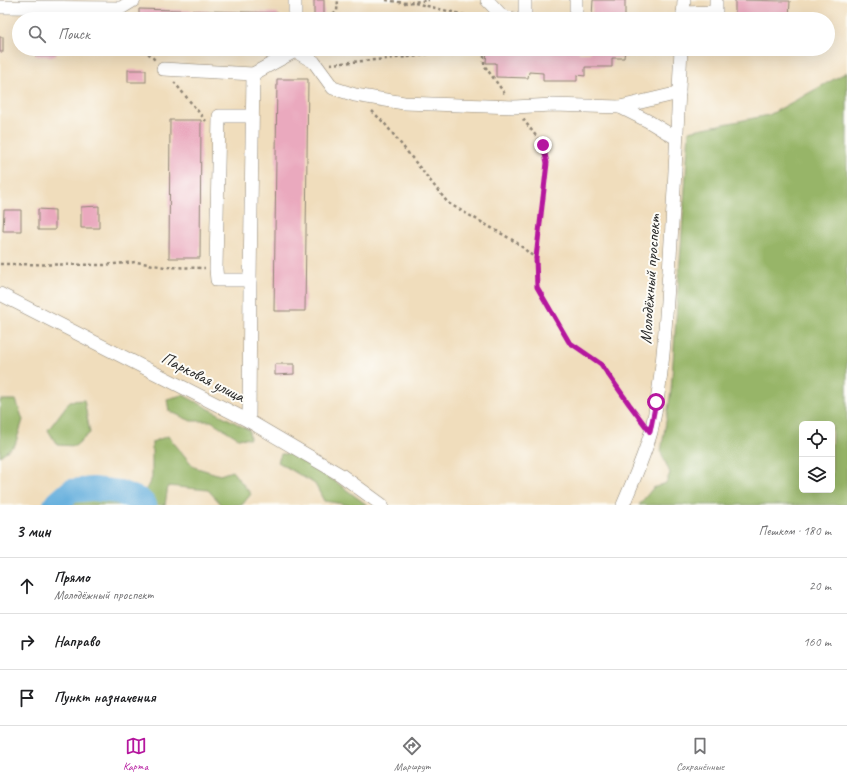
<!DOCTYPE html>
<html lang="ru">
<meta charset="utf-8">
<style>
:root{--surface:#fff;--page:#f6f6f6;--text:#202124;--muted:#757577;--line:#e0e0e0;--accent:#b5179e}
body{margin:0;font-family:Caveat,sans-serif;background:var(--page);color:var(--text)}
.controls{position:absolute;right:12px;bottom:12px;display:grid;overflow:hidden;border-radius:6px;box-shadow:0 4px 16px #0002}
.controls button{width:36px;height:36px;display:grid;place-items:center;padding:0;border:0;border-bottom:1px solid var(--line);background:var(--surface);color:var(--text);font:20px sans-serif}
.stop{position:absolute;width:12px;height:12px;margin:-9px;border:3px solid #b5179e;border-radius:50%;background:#fff}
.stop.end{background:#b5179e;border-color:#fff;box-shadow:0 1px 4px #0008}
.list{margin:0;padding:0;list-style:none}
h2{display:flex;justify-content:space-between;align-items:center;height:52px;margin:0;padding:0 16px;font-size:17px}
h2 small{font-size:13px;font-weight:400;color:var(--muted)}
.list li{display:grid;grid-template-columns:26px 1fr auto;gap:12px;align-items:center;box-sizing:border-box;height:56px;padding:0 16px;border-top:1px solid var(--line)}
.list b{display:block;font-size:15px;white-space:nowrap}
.list p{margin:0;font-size:13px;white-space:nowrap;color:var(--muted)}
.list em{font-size:13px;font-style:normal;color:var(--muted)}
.icon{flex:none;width:22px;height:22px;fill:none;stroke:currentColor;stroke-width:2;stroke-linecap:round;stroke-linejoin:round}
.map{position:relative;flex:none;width:847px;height:505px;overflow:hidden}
.search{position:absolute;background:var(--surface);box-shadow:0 4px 16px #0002;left:12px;right:12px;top:12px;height:44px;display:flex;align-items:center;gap:10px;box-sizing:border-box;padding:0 14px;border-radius:22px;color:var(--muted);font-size:15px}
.sheet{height:220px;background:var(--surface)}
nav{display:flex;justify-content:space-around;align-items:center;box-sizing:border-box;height:56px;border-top:1px solid var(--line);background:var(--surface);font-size:11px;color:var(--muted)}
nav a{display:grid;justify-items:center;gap:2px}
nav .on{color:var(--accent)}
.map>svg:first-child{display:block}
.forest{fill:#97b568;stroke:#61704a;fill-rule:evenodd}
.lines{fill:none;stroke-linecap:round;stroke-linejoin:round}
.river{stroke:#65afdd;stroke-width:24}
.building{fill:#eaa9be}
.minor-casing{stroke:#8e8474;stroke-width:14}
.path{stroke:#8e8474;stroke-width:2.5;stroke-dasharray:3 3;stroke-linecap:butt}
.minor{stroke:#fff;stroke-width:13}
.route{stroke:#b5179e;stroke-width:5}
.labels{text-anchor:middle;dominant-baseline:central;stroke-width:4;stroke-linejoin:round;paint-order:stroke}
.street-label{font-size:17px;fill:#2b2b2b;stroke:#fdfcf7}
</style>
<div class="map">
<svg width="847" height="505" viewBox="0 0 847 505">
<rect width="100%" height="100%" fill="#fdfcf7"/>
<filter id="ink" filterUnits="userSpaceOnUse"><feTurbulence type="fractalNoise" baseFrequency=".025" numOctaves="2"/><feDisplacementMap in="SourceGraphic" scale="8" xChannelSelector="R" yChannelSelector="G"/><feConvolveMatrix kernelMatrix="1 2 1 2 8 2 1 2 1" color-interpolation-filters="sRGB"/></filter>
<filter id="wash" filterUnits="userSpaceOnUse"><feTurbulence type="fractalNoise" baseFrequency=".012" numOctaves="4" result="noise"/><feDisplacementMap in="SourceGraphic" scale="16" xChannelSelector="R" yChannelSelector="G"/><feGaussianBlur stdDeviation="0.9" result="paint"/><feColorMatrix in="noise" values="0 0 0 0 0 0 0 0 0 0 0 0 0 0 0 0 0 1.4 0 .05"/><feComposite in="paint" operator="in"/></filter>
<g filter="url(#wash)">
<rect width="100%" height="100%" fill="#f0ddbc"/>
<g class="forest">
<path d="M847,72V505H639L653,488L666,483L670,473L661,452L671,391L689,131L769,115ZM802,424H832V490H802Z"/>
<path d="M183,395L249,430L250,439L238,438L211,421H191L169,411L167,399Z"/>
<path d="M0,400H16L23,420L15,445L0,456Z"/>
<path d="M84,400L90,433L75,446L57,445L48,430L70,401Z"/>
<path d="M168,436L194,467L220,475L232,471L251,494L242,505H222L208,490L168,486L165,505H157L143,495L152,478V442Z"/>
<path d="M281,454H290L336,482L367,505H349L324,501L315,484L278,462Z"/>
<path d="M79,500L123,501L129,505H69Z"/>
</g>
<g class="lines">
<path class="river" d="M55,505L71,491L93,489L119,492L140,500L145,505"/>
</g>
<g id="blocks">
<g class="building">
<rect x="314" y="0" width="10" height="18"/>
<path d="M593,0H625V18L596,19V16H592Z"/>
<path d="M735,0L790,1L789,19L735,18Z"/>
<path d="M139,9L278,13V19H139Z"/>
<rect x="0" y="37" width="3" height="15"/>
<rect x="36" y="49" width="20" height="7"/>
<path d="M487,49H530V51L545,52V49H579V53H590V49H625L624,58H612V67H585V76L577,75V81H543V73L529,72L528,78L496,77V63H486Z"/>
<rect x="128" y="70" width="18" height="12"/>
<path d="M277,79H308L305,311H274Z"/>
<path d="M170,120H201L200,258H169Z"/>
<path d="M99,206V228H81V207Z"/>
<path d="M38,209L55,210V230H38Z"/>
<path d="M4,210H21V231H3Z"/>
<path d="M275,364H294V374L275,375Z"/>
</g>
</g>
</g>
<g filter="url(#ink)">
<use href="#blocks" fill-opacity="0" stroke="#8e8474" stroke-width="1"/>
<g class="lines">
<defs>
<g id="minor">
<path d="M295,0V19"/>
<path d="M487,0L503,17L515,19"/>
<path d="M0,7L121,8L134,0"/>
<path d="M683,13L716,12V0"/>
<path d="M525,19V0"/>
<path d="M576,19V0"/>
<path d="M683,19L684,0"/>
<path d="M295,51L314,62L333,88L355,95L404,103L514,107L553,105L620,107L679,93"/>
<path d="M163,69L253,74L295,51"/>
<path d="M620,107L648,121L676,138"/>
<path d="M250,280H217L216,269L219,116H252"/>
<path d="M0,294L249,421L341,475L382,505"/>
<path d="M249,421L250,280L253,74"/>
<path d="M623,505C633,481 644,457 651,432C662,384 665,334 668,285C674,206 677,128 681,49"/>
</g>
</defs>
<use href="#minor" class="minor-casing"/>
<g class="path">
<path d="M386,0L405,3L429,0"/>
<path d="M415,3L464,15L474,19"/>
<path d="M329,19L337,11L338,0"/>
<path d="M144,49L155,60"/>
<path d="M484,49V65L505,94"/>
<path d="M330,64L419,56L450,49"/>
<path d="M174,82L206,121"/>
<path d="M372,111L385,124L448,203L516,242L535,258"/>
<path d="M523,119L543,145L547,163L536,258L537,287L569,342L601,364L641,420"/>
<path d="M0,264L104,265L136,262L165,267L205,268"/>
</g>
<use href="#minor" class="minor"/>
</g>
</g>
<g class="lines" filter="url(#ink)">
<path class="route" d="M543,145L547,163L536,258L537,287L569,342L601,364L629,404L650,432L656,402"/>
</g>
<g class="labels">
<g class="street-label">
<text transform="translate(650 279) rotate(-86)">Молодёжный проспект</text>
<text transform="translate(203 377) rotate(27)">Парковая улица</text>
</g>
</g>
</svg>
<div class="controls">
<button><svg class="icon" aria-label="locate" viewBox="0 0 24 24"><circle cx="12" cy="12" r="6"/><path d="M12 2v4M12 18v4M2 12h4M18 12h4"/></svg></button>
<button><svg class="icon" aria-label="layers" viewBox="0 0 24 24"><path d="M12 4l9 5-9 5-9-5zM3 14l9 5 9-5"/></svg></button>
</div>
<div class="stop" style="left:656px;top:402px"></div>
<div class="stop end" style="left:543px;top:145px"></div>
<div class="search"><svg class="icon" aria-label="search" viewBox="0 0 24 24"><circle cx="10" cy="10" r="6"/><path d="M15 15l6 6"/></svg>Поиск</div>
</div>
<section class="sheet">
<h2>3 мин<small>Пешком · 180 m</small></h2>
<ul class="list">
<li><svg class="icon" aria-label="ahead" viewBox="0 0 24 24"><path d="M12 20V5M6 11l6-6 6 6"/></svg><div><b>Прямо</b><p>Молодёжный проспект</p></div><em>20 m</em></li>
<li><svg class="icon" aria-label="right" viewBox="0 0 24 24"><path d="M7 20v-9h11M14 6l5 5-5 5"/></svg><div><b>Направо</b></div><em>160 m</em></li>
<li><svg class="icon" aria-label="arrive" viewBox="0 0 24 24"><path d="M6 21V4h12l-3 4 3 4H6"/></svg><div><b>Пункт назначения</b></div></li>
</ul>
</section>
<nav>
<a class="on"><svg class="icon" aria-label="map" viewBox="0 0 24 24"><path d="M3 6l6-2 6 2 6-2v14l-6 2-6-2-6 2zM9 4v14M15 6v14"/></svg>Карта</a>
<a><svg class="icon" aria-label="directions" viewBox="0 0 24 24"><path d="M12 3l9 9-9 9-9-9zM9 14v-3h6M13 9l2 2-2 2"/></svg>Маршрут</a>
<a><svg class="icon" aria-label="saved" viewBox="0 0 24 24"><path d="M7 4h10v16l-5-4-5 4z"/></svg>Сохранённые</a>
</nav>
